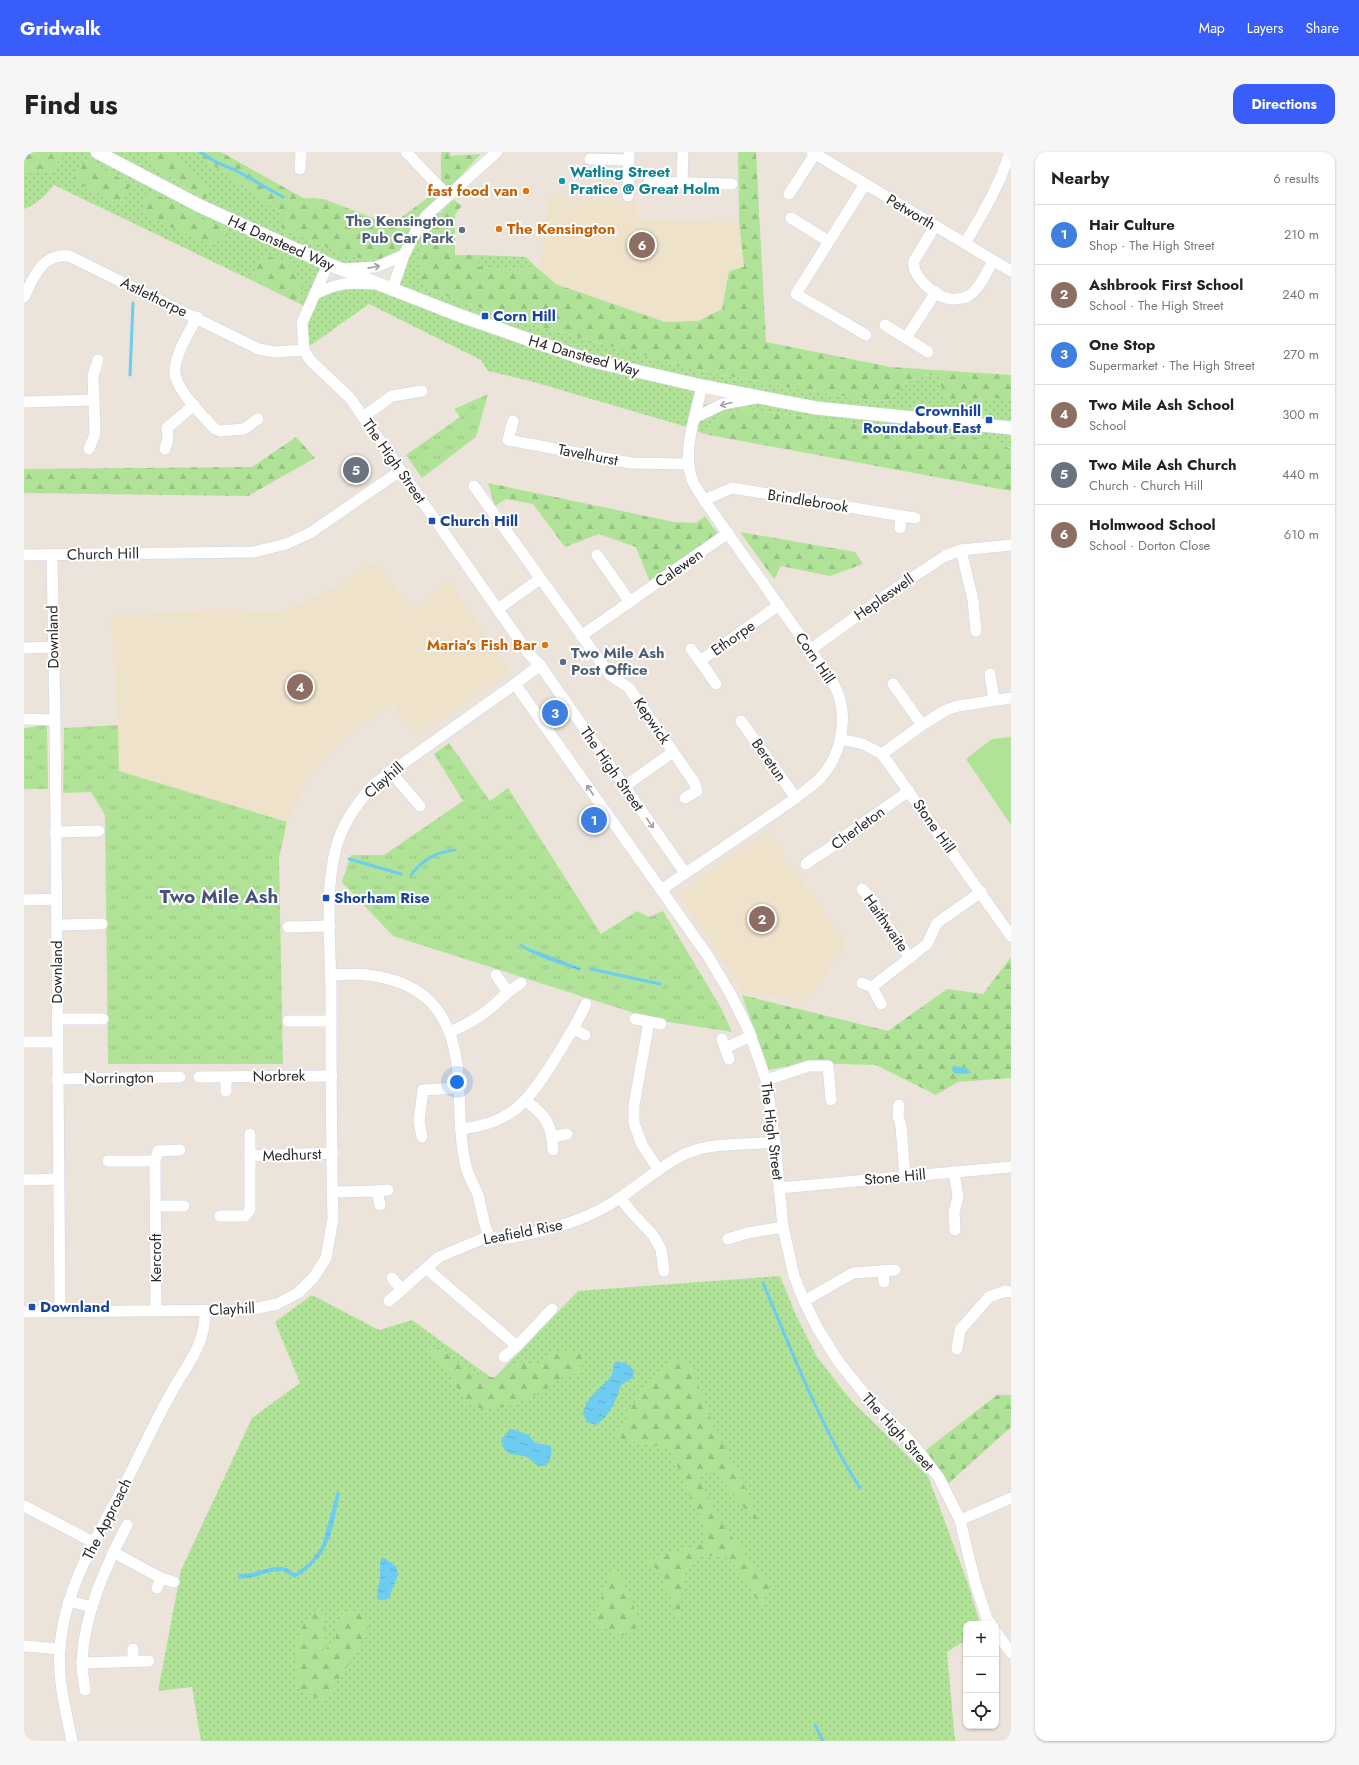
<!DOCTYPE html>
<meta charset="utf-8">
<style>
:root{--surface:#fff;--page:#f6f6f6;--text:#222;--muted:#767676;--line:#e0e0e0;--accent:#395dfa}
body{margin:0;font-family:Jost,sans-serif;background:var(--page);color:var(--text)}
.controls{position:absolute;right:12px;bottom:12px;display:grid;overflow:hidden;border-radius:8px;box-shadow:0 1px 3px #0004}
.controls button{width:36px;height:36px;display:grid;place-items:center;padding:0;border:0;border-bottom:1px solid var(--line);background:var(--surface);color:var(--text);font:20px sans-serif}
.you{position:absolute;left:433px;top:930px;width:14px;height:14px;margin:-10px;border:3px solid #fff;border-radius:50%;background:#1a73e8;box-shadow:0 0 0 6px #1a73e833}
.badge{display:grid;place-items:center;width:26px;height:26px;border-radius:50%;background:var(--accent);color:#fff;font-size:13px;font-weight:700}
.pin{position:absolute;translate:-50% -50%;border:2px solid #fff;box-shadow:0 1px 4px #0006}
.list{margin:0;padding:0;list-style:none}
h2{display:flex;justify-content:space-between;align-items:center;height:52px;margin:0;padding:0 16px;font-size:17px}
h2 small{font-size:13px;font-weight:400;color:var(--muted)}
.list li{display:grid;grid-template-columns:26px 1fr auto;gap:12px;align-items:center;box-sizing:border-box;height:60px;padding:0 16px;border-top:1px solid var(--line)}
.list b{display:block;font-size:15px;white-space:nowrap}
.list p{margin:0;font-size:13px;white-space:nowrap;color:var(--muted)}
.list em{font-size:13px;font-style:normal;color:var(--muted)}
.icon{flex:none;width:22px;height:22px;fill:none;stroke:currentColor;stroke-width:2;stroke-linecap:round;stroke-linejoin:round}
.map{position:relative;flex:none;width:987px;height:1589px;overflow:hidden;border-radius:12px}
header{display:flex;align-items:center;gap:24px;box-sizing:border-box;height:56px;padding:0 20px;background:var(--accent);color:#fff}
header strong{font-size:19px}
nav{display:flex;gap:22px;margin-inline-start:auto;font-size:14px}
.intro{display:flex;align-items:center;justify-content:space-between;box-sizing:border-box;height:96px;padding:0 24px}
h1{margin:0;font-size:28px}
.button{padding:10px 18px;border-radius:12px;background:var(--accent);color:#fff;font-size:14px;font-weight:700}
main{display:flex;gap:24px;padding:0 24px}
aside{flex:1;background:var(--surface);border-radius:12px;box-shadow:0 1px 3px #0004}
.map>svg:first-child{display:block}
.education{fill:#eee2ca}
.grass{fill:url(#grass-dots);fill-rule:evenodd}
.forest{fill:url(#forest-firs)}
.park{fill:url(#park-tufts)}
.garden{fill:#b0e397}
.water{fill:url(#water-ripples)}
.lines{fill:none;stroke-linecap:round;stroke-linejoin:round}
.stream{stroke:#6dccef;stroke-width:3}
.minor-casing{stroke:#d0d3e2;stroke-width:12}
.tertiary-casing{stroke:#d0d3e2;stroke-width:14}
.minor{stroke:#fff;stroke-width:11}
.tertiary{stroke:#fff;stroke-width:13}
.oneway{stroke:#9f9f9f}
.culture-dot{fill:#0f9aa8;stroke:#fff;stroke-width:1.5}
.food-dot{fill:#e8710a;stroke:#fff;stroke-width:1.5}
.service-dot{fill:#5c6f8a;stroke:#fff;stroke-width:1.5}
.transit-dot{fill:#1a4fb4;stroke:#fff;stroke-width:1.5}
.labels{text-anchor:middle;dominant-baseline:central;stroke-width:4;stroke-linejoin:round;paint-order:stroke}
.culture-label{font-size:15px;font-weight:bold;fill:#0d838f;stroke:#fff;text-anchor:start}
.food-label{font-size:15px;font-weight:bold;fill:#c56008;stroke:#fff;text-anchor:end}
.street-label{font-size:15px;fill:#292929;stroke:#fff}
.service-label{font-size:15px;font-weight:bold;fill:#4e5e75;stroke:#fff;text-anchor:end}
.transit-label{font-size:15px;font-weight:bold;fill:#164399;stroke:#fff;text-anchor:start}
.district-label{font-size:19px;font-weight:bold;fill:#49527a;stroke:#fff}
</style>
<header>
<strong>Gridwalk</strong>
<nav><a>Map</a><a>Layers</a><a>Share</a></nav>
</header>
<div class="intro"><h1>Find us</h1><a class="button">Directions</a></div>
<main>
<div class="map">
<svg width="987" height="1589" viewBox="0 0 987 1589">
<defs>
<pattern id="grass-dots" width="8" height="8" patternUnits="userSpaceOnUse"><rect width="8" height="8" fill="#b0e397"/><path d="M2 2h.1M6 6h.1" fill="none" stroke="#97c382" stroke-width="1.8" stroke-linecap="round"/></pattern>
<pattern id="forest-firs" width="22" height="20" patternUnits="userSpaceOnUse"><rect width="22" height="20" fill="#b0e397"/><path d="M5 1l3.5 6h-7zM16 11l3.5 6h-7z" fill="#97c382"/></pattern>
<pattern id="park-tufts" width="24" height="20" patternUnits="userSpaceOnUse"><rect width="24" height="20" fill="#b0e397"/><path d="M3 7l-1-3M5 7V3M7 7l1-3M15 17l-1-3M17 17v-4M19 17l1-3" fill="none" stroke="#97c382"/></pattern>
<pattern id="water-ripples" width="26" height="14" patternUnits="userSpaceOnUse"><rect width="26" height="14" fill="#6dccef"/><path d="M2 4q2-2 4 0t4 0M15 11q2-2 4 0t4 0" fill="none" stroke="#5eafcd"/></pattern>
</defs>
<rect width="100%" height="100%" fill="#ece4db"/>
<g class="education">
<path d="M524,46L613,49V68L715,70L720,115L705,119L698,157L674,169L641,170L532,132L516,119Z"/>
<path d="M353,410L388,459L425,429L485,519L392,584L369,552L320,585L285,622L263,670L94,619V573L87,464L199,457L255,461L301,440Z"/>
<path d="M743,680L823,792L782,850L719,841L691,796L654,743Z"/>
</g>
<g class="grass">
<path d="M36,0H126L125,4L131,14L159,35L181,48L187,37L162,12L147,0H169L223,36L258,62V77L316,101L348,109L352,115L304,112L292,141L308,134L368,138L393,77L424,44L430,48L416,60L400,89L395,110L401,137L486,166L672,218L773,237L853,249L865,248C883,231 888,222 915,223L921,247L987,246V296L970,290L964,286H937L721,257C697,261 693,261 680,282L663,275L506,229L464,219L457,208L345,152L280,198L284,156L274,151L280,131L238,104L227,128L30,33C22,43 12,53 0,57V20L2,19H26L38,5ZM678,234L733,246L675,253Z"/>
<path d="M454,103L502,105L511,114C490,121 474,118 453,114Z"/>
<path d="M756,1124L772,1163L793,1205L826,1247L904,1324L943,1429L956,1472H942V1488L923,1500L931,1589H177L168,1535L134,1539L157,1418L228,1266L276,1231L251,1170L288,1143L355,1178L388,1168L469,1227L554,1139Z"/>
</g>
<g class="forest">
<path d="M0,0H36L38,5L26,19H2L0,20Z"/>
<path d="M126,0H147L162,12L188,37L181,48L159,35L131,14L124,3Z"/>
<path d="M169,0H197L279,46L300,47L367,73L417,36L424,44L403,63L380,103L352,115L348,109L316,101L258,77V62L223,36Z"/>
<path d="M417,0H426V4L457,2L430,31L423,37L417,29Z"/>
<path d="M714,0H732L742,190L867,215L987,223V246L921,247L914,223C888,222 883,231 865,248L853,249L773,237L672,218L486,166L401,137C399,129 394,118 395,110C398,83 410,65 430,48L438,54L431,62V103H454L453,114C474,118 491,121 511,114L532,132L641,170L674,169L698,157L705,119L720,115L715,70Z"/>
<path d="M61,7L106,32L97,54L49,28Z"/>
<path d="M123,38L208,80L187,94L118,62Z"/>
<path d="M238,104L262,108L280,131L274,151L227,128Z"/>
<path d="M721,257L937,286H964L987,297V339L680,282C693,261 697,261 721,257Z"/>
<path d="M272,285L291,306L224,344L0,341V317L228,315Z"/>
<path d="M464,331L650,370L672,371L681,364L695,383L626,430L612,395L575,382L541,395L509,352L482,347L471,354Z"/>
<path d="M716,380L831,400L839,412L806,424L757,414L750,427Z"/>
<path d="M987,805V926L934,930L912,943L852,913L779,911L744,918L718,843L864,879L923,837L959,842Z"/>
<path d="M416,1196L448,1222L474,1226C489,1211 490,1207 512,1213C530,1200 537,1194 560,1202L556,1219L546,1224L536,1226L524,1236L508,1245L481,1255L459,1257L443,1252L424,1221L402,1198Z"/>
<path d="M664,1207L691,1278L717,1325L737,1376L691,1321L674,1323L698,1372L746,1434L737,1455L717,1421L701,1404H676L660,1418L655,1471L637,1421L623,1409L642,1402L679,1392L682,1374L670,1354L646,1296L601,1289L592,1282C606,1258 622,1226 646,1210C650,1207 659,1207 664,1207Z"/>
<path d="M973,1243H987V1275L924,1332L902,1298Z"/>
<path d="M588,1416L600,1432L617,1473L598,1484L568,1471Z"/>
<path d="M297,1454L302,1482L297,1501L311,1489L316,1462L334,1458L347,1469L335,1496L300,1550L273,1535C270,1513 269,1490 281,1470C285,1464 292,1459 297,1454Z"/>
</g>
<g class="park">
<path d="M464,242L452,285L398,326L382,303L436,265L430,257Z"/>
<path d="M23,573L24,637H0V576Z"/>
<path d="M94,573L95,619L263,670L255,706L259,912H84L81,663L67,640L39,641L40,576Z"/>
<path d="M425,591L466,649L484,636L577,782L613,759L625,765L639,759L697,856L708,880L632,868L369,784L318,730L327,703H360L439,649L410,602Z"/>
</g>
<path class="garden" d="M987,585V673L942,607L968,587Z"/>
<g class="water">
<path d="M497,791L502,795L557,816L556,819C536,811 511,806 495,793Z"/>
<path d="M929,914L942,916L947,921L937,922L930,921L928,918Z"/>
<path d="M594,1210C602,1210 606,1213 610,1219L609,1226L597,1233C592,1249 586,1264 572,1273L563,1270L559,1262C561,1246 577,1236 587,1224C589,1221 589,1215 590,1211Z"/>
<path d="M488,1277L505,1283C514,1297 514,1289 527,1294C528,1301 527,1315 516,1314C510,1313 506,1305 500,1304C492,1302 489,1304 481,1299L477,1289L484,1279Z"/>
<path d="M313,1339L316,1341C308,1378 307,1404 271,1426L259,1419L247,1420L230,1425L214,1427L215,1422C232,1423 246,1412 263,1416L266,1419L272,1421L287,1409L298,1394Z"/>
<path d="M360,1406L372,1414L374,1423L365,1446C361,1449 358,1449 353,1447C352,1439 356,1432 356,1424C357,1417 355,1413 357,1407Z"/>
</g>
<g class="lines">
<g class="stream">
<path d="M176,0L192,10L211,18L259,45"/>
<path d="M106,223L109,151"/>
<path d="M325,707L377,722"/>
<path d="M387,723C398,708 412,700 431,698"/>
<path d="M567,817L636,832"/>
<path d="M739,1131C769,1201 795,1272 836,1336"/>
<path d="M791,1573L799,1589"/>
</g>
<defs>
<g id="minor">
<path d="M382,0L424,44"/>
<path d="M788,0L987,119"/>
<path d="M566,7L604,8"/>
<path d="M276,17L277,0"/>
<path d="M625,30L708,32"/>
<path d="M658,31L659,0"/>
<path d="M841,32L772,142L842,183"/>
<path d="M765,42L791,2"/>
<path d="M604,44L605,0"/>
<path d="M767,66L804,89"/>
<path d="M911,74L890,109C887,124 909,142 922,146C929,148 938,147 944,144C955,139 963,119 969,109"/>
<path d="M941,91C959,61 976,33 986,0"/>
<path d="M304,112L278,171L280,198L286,208L326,246L505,502L516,513L661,721"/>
<path d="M320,117L352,115L380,103"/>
<path d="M368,138L380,103L393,77L403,63L473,0"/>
<path d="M291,142C313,131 325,130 348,132"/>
<path d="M0,145C10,125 18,101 45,104L235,197L250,200L280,198"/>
<path d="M173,165C165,181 153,199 151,216C148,235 179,264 191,277L196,279L220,277L234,267"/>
<path d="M861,173L904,200"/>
<path d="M882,186L912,140"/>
<path d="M0,250L70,248L69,224L74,208"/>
<path d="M339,265L368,244L398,239"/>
<path d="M672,265L699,252L732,246"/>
<path d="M489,269L484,288L607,311L665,312"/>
<path d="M65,297L71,282L70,248"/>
<path d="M141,297L144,287L143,276L170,253"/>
<path d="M450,334L586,523L605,536L670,630L673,639L661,646"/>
<path d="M680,348L708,336L891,366"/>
<path d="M876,376L877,364"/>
<path d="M937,398L949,448L952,479"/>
<path d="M0,403L230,400L262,392L286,381L376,319"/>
<path d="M28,403L31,568L36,1160"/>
<path d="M573,403L606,450"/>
<path d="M474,457L516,427"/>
<path d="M557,484L704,381"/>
<path d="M0,496L29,495"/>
<path d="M667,497L676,509L755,453"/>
<path d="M786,498L862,443L921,404L937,398L987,393"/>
<path d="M676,509L692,532"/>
<path d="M966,522L970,548"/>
<path d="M491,532L684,804L706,841L725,879L742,928L751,990L759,1075L770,1124L780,1149L794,1177L814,1209L842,1244L889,1292L915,1326L936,1368L951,1430L963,1467L967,1472"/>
<path d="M0,567L31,568"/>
<path d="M717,569L772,646"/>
<path d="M898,573L922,558L934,554L987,546"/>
<path d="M816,587L839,592L858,602L987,784"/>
<path d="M858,602L898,573L869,532"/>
<path d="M366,619L396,654"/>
<path d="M601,634L649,600"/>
<path d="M31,680L75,679"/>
<path d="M782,712C793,703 806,698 815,688L885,639"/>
<path d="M838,737L848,748L855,762L886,806"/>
<path d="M637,738L772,646C778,641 785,636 791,631C815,610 824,574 815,544C813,538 810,533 807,527L680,348C677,343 673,337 670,332C656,303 672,263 678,234"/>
<path d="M0,748L32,747"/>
<path d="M33,773L78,772"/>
<path d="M264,775L306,774"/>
<path d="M306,823C318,823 331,821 343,823C397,829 426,857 433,912C436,938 435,965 438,991C439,1001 441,1012 444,1021C447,1029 451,1035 454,1043C458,1057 459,1071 465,1084"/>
<path d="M838,831L848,835"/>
<path d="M484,840L497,831"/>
<path d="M857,852L848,835L903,792L913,771L957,740"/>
<path d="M33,867H79"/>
<path d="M611,867L637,872"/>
<path d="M264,869H307"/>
<path d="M625,870L610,953V971L618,993L635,1018"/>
<path d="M550,877L561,883"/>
<path d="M426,880C452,868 463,861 484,840L472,823"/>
<path d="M698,887L705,907"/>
<path d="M0,890H33"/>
<path d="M701,896L727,884"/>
<path d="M175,925L308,924"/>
<path d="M33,927L156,925"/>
<path d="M742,928L785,914H804L807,948"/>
<path d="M202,939V925"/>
<path d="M502,949C522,964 528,972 529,998"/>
<path d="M875,953L874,964L877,974L881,1024"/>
<path d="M437,977C486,972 504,950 529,910C541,891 552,873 562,852"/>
<path d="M226,982V1004L309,1001"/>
<path d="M398,985L395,969L399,938L435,936"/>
<path d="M529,985L543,982"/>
<path d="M84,1009H131L132,1158"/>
<path d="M131,1009L134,999L156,998"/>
<path d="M930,1020L934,1045L930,1060L931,1078"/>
<path d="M0,1028L35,1027"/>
<path d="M755,1036L987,1015"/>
<path d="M353,1039L364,1038"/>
<path d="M309,1040L353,1039L356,1053"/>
<path d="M596,1046L610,1063L629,1083L637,1097L640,1119"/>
<path d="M132,1054H160"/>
<path d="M196,1064H221L226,1058V1004"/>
<path d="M704,1087L723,1081L759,1075"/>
<path d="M403,1117L493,1194L480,1205"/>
<path d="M859,1119L860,1130"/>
<path d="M368,1126L378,1138"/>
<path d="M365,1149L415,1105L465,1084C477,1089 492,1085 504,1082C538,1075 569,1065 597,1045C619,1030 639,1012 663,1001C690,990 723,993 751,990"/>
<path d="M780,1149L829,1121L871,1118"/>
<path d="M0,1160L225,1158L253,1152L274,1141L290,1125L302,1106L309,1067C307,989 307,910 307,832C306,789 301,737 312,696C318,672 334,650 350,632L491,532L516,513"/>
<path d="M493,1194L528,1157"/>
<path d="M933,1197L936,1178L965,1145L981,1139L987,1140"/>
<path d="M0,1354L71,1391"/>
<path d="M936,1368L987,1346"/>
<path d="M89,1400L137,1426L150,1430"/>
<path d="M133,1436L137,1426"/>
<path d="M45,1449L68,1455"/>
<path d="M972,1480L987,1501"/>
<path d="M0,1494L36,1497"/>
<path d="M109,1509V1497"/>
<path d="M58,1511L125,1509"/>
<path d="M61,1538C60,1529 58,1519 58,1510C60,1462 81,1416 103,1373"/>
<path d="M48,1589C42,1559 33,1527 36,1496C40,1437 74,1383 101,1332C116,1303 129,1274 145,1245C161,1214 182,1195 181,1158"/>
</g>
<path id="tertiary" d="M73,0L176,54L304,112L437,164L564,208L678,234L792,256L987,276"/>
</defs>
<use href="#minor" class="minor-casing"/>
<use href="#tertiary" class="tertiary-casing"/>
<use href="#minor" class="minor"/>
<use href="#tertiary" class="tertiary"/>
</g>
<defs><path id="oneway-shaft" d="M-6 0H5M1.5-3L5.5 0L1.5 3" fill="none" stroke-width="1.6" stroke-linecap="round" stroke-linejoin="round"/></defs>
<g class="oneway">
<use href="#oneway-shaft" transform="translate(350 115) rotate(-11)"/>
<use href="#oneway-shaft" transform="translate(702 252) rotate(165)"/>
<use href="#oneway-shaft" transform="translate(566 638) rotate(-124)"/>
<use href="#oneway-shaft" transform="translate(626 671) rotate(55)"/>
</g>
<circle class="culture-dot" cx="538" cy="29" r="4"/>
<g class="food-dot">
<circle cx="502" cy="39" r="4"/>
<circle cx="475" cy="77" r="4"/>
<circle cx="521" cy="493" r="4"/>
</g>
<g class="service-dot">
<circle cx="438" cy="78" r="4"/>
<circle cx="539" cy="510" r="4"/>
</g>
<g class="transit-dot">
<rect x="457" y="160" width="8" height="8" rx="2"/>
<rect x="961" y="264" width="8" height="8" rx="2"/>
<rect x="404" y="365" width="8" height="8" rx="2"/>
<rect x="298" y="742" width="8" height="8" rx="2"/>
<rect x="4" y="1151" width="8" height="8" rx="2"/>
</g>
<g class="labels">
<g class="culture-label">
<text x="546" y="20">Watling Street<tspan x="546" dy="17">Pratice @ Great Holm</tspan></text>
</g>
<g class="food-label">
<text x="494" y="39">fast food van</text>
<text x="483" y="77" text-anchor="start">The Kensington</text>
<text x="513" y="493">Maria's Fish Bar</text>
</g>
<g class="street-label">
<text transform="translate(887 60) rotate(31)">Petworth</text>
<text transform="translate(257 91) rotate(24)">H4 Dansteed Way</text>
<text transform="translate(130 145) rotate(26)">Astlethorpe</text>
<text transform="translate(560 204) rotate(16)">H4 Dansteed Way</text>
<text transform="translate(564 303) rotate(11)">Tavelhurst</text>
<text transform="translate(370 309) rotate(55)">The High Street</text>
<text transform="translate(784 349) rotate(9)">Brindlebrook</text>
<text transform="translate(79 402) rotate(-1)">Church Hill</text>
<text transform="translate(655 416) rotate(-35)">Calewen</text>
<text transform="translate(860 445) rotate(-35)">Hepleswell</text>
<text transform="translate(29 485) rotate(-91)">Downland</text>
<text transform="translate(709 486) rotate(-35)">Ethorpe</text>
<text transform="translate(791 506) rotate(56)">Corn Hill</text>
<text transform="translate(628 569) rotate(56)">Kepwick</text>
<text transform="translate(745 608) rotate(55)">Beretun</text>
<text transform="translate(588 617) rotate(55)">The High Street</text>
<text transform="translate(360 628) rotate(-41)">Clayhill</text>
<text transform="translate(910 674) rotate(55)">Stone Hill</text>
<text transform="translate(834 676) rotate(-36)">Cherleton</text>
<text transform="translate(862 771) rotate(55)">Haithwaite</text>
<text transform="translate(33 820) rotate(-90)">Downland</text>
<text transform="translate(255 924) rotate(-1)">Norbrek</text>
<text transform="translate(95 926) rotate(-1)">Norrington</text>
<text transform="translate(748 979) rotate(83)">The High Street</text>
<text transform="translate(268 1003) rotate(-2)">Medhurst</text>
<text transform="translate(871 1025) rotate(-5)">Stone Hill</text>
<text transform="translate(499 1080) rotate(-11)">Leafield Rise</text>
<text transform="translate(132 1106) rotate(-90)">Kercroft</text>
<text transform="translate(208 1157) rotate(-3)">Clayhill</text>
<text transform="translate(874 1280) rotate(48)">The High Street</text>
<text transform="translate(83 1367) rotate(-63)">The Approach</text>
</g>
<g class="service-label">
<text x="430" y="69">The Kensington<tspan x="430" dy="17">Pub Car Park</tspan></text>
<text x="547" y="501" text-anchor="start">Two Mile Ash<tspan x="547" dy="17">Post Office</tspan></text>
</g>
<g class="transit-label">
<text x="469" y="164">Corn Hill</text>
<text x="957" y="259" text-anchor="end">Crownhill<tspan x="957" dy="17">Roundabout East</tspan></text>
<text x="416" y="369">Church Hill</text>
<text x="310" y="746">Shorham Rise</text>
<text x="16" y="1155">Downland</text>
</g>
<g class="district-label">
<text x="195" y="744">Two Mile Ash</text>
</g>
</g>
</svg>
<div class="controls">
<button>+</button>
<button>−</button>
<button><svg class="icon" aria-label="locate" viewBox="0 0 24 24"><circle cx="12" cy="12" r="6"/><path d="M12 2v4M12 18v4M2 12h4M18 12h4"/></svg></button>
</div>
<div class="you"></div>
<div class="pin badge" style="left:570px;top:668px;background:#3f7fe0">1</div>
<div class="pin badge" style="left:738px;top:767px;background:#8d6e63">2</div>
<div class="pin badge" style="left:531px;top:561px;background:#3f7fe0">3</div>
<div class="pin badge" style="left:276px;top:535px;background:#8d6e63">4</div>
<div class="pin badge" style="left:332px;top:318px;background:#6b7280">5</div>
<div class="pin badge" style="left:618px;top:93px;background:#8d6e63">6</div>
</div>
<aside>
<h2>Nearby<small>6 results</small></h2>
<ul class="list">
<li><span class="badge" style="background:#3f7fe0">1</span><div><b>Hair Culture</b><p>Shop · The High Street</p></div><em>210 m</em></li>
<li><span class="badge" style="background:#8d6e63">2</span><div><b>Ashbrook First School</b><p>School · The High Street</p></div><em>240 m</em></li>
<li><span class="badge" style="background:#3f7fe0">3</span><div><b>One Stop</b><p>Supermarket · The High Street</p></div><em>270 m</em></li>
<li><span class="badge" style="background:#8d6e63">4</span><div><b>Two Mile Ash School</b><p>School</p></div><em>300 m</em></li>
<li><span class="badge" style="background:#6b7280">5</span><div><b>Two Mile Ash Church</b><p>Church · Church Hill</p></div><em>440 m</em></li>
<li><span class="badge" style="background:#8d6e63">6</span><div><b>Holmwood School</b><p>School · Dorton Close</p></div><em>610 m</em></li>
</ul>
</aside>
</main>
